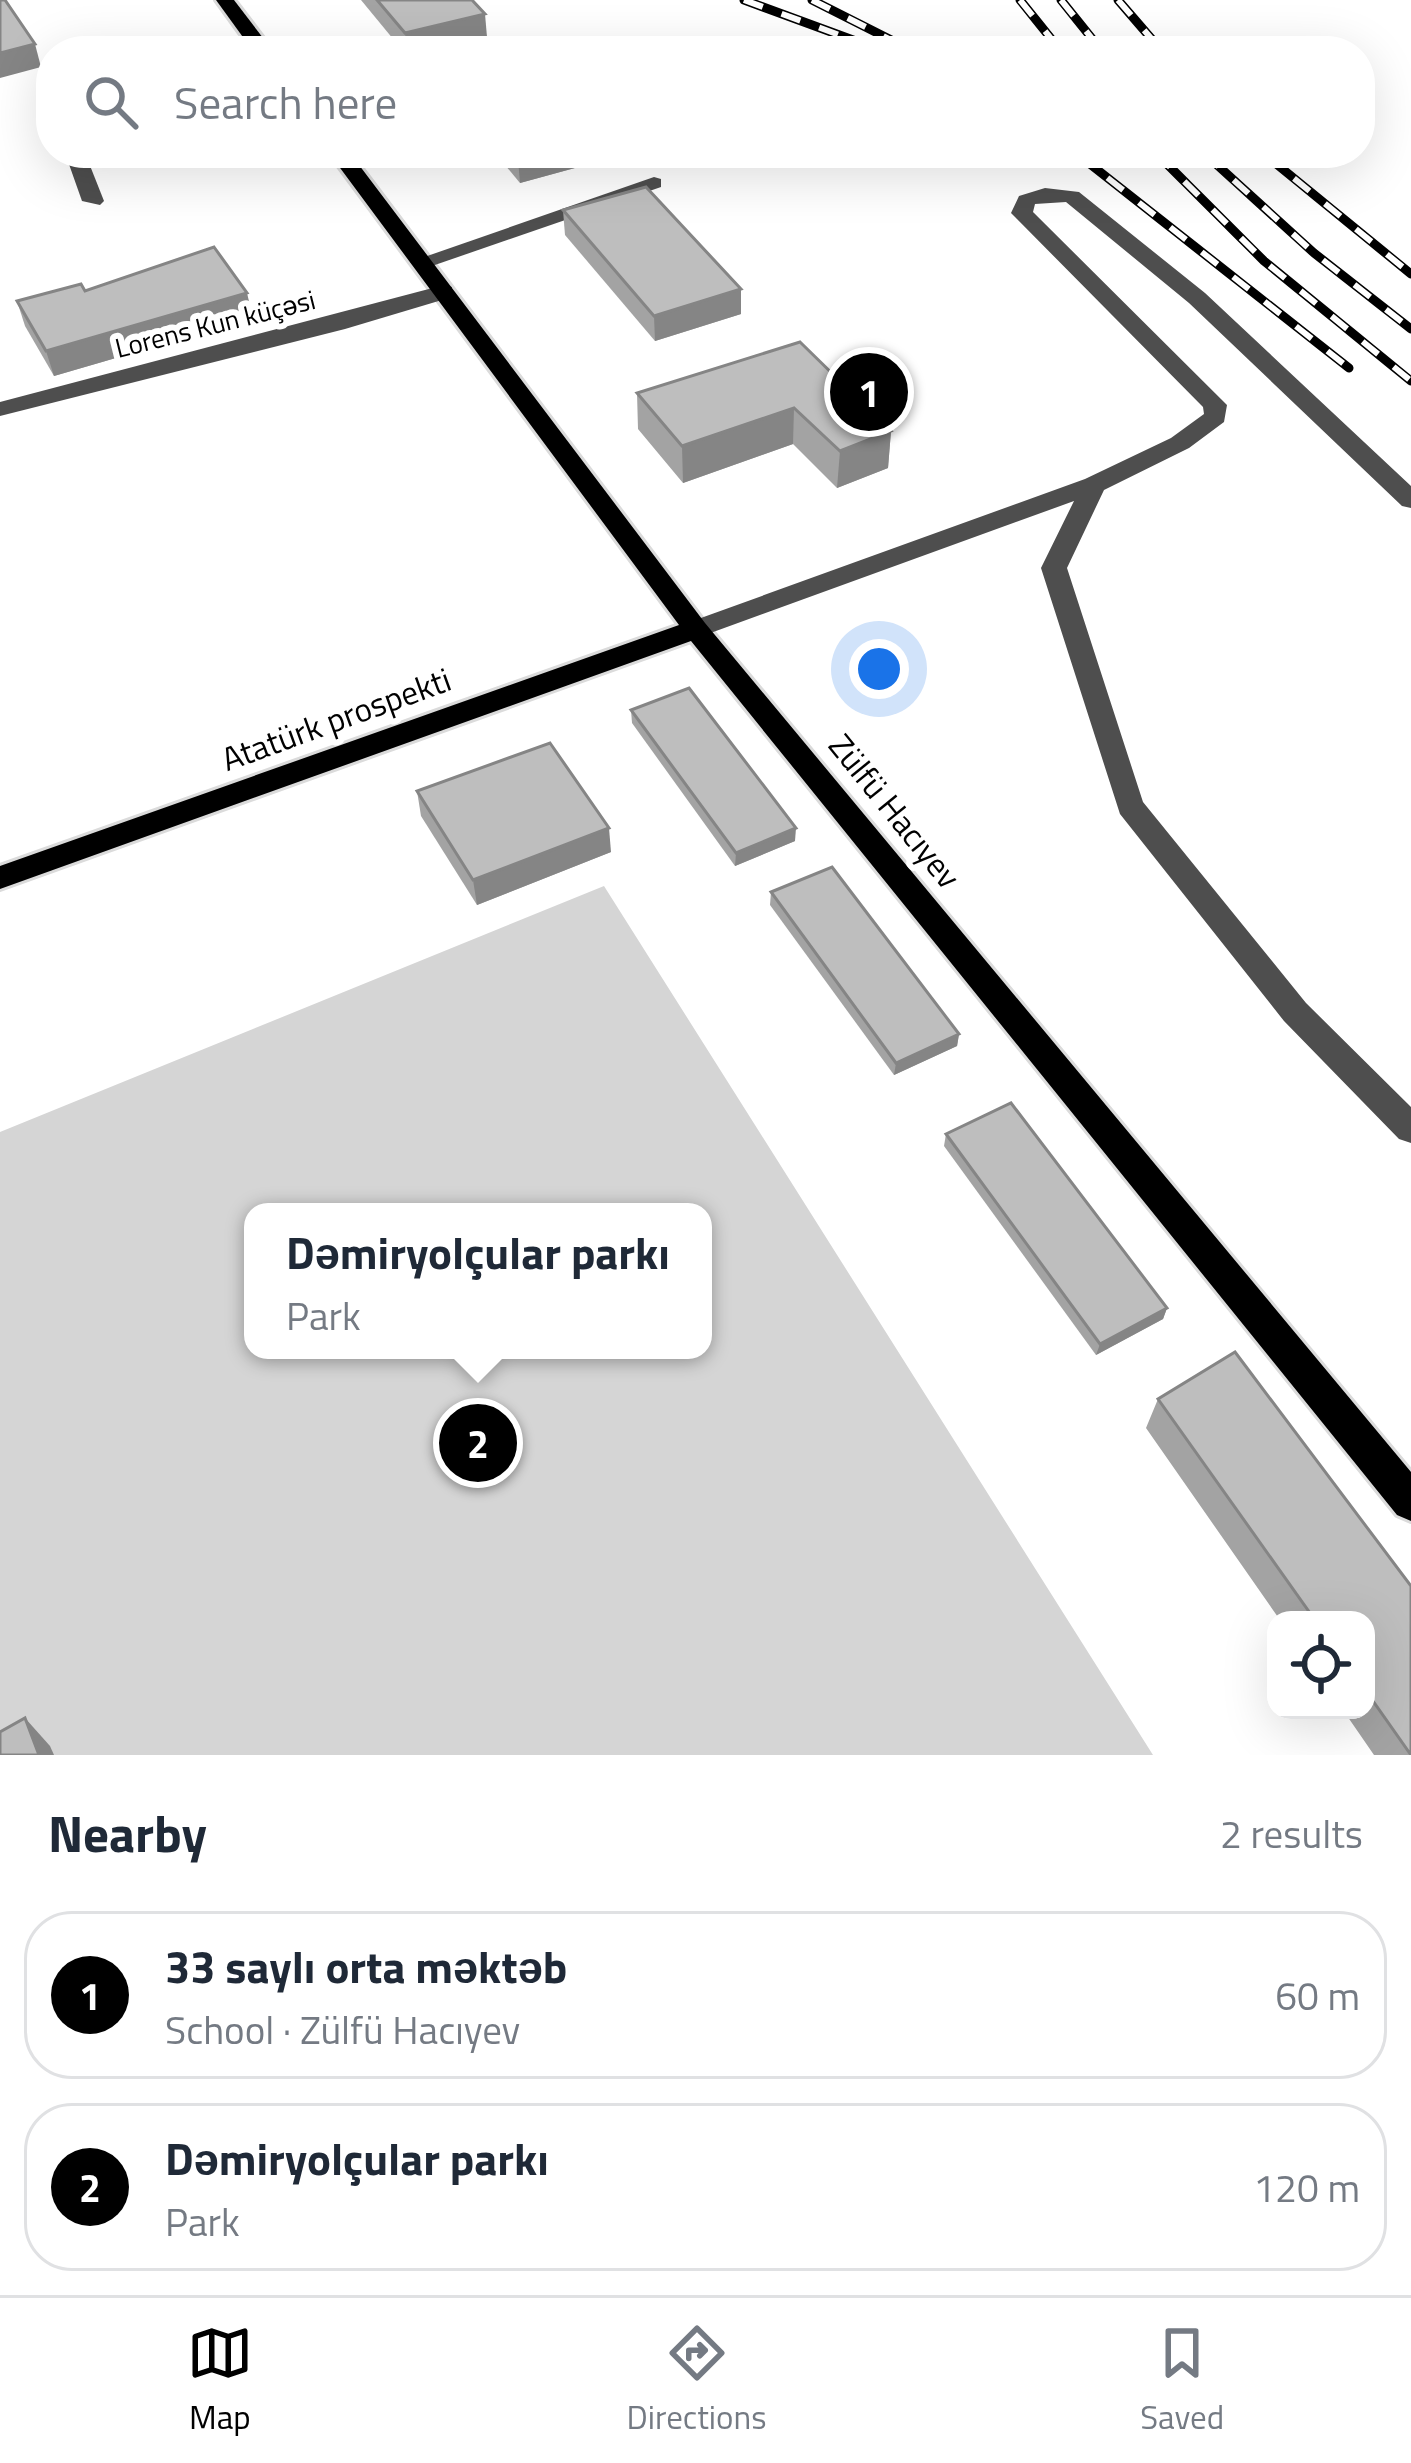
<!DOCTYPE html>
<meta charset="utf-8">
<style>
:root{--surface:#fff;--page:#f6f6f7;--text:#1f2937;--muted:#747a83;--line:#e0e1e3;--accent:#000}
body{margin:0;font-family:"Titillium Web",sans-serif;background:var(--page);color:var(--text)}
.controls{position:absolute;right:36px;bottom:36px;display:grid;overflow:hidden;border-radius:24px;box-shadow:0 12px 48px #0002}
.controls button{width:108px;height:108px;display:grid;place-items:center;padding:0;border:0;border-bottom:3px solid var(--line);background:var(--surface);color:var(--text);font:60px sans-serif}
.you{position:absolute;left:879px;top:669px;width:42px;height:42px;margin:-30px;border:9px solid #fff;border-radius:50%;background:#1a73e8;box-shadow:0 0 0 18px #1a73e833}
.badge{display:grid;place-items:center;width:78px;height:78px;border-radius:50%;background:var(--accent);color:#fff;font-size:39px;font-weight:700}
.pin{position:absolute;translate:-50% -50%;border:6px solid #fff;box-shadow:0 3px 12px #0006}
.popup{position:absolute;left:244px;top:1203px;width:468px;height:156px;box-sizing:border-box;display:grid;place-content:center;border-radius:24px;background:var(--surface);filter:drop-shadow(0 3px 9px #0005);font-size:39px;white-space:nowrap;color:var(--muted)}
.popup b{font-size:45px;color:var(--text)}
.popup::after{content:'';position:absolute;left:50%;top:100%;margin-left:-24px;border:24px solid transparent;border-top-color:var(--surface)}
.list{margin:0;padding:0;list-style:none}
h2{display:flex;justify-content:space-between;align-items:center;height:156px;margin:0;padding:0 48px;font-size:51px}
h2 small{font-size:39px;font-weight:400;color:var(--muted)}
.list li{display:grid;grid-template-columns:78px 1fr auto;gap:36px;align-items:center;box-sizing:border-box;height:168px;margin:0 24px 24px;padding:0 24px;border:3px solid var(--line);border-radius:48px}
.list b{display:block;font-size:45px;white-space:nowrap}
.list p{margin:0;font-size:39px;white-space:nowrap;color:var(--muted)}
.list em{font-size:39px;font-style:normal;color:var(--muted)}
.icon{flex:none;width:66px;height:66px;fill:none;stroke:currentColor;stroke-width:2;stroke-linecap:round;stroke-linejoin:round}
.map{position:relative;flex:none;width:1411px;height:1755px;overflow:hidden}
.search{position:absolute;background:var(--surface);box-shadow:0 12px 48px #0002;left:36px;right:36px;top:36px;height:132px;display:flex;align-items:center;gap:30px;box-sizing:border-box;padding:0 42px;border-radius:48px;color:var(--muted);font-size:45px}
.sheet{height:540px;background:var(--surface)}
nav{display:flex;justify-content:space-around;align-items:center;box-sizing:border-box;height:168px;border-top:3px solid var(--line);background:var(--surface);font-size:33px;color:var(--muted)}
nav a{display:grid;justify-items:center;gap:6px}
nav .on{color:var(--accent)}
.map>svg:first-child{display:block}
.green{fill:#d5d5d5;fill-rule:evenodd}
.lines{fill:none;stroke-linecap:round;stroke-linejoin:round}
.major-casing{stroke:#dbdbdb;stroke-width:6}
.minor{fill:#4e4e4e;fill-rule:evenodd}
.major{fill:#000;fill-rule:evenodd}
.rail-casing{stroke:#000;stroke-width:9}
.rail{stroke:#fff;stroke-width:6;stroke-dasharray:20;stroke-linecap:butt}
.wall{fill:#a3a3a3}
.shaded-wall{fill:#858585}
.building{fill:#bebebe;stroke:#858585;stroke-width:3}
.labels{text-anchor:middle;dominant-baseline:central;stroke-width:12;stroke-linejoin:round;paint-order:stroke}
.far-street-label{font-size:27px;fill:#000;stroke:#fff}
.street-label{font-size:33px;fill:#000;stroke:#fff}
</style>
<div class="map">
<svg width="1411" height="1755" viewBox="0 0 1411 1755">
<rect width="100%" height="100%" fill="#fff"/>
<path class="green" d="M604,886L1153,1755H0V1132ZM253,1212H703V1350H253Z"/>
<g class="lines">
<defs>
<g id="major">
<path d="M216,0H234L273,51H253Z"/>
<path d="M329,153H350L705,623L1411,1472V1521L1397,1515L691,641L0,889V866L679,625Z"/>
</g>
</defs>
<use href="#major" class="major-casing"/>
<g class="minor">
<path d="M259,40L266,42V50L229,51Z"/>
<path d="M65,153H85L104,201L100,205L82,201Z"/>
<path d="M654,177L661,179V187L429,267L421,269L410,262Z"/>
<path d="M1045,188L1079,192L1205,293L1411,486V508L1402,506L1189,303L1066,202L1035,204L1033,212L1227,405L1224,422L1189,448L1104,490L1067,568L1143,802L1306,1003L1411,1107V1143L1399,1139L1284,1021L1120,814L1041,568L1074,501L705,635H687L683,629L687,623L1085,479L1171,438L1204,414L1203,407L1015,217L1011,213L1019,196Z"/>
<path d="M444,285L452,287V297L345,329L0,416V402Z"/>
</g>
<use href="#major" class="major"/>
<defs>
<g id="rail">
<path d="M744,0L883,51"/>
<path d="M812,0L913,51"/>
<path d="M1020,0L1061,51"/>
<path d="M1061,0L1102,51"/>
<path d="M1118,0L1162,51"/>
<path d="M1076,153L1349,368"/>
<path d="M1156,153L1264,261L1411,381"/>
<path d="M1204,153L1314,253L1411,329"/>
<path d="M1263,153L1411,274"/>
</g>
</defs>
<use href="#rail" class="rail-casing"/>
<use href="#rail" class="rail"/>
</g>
<g class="wall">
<path d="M361,0H472L487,37L432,51H403Z"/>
<path d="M495,153H604V160L520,183Z"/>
<path d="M563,210L741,314L655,341L565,235Z"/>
<path d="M85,291L253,318L54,376L25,326L17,301Z"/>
<path d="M800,342L891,431L888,468L837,488L793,444L683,483L638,429L637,393Z"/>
<path d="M631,710L795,841L735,866L632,723Z"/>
<path d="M417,791L611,852L477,905L421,816Z"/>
<path d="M771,892L959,1034L957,1046L894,1075L770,905Z"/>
<path d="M946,1134L1167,1308L1163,1319L1096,1355L944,1146Z"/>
<path d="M1235,1352L1411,1586V1755H1374L1343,1710H1366V1620H1280L1146,1428L1158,1399Z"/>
</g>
<g class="shaded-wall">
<path d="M485,14L487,37L432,51H407L405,33Z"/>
<path d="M35,44L41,67L0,78V53Z"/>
<path d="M539,153H604V160L520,183L518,159Z"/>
<path d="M741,289V314L655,341L654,316Z"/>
<path d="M247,293L253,318L54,376L46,351Z"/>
<path d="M794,408L793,444L683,483L682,446Z"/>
<path d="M891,431L888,468L837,488L840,451Z"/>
<path d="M609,828L611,852L477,905L473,880Z"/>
<path d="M796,828L795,841L735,866L736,853Z"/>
<path d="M959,1034L957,1046L894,1075L896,1063Z"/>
<path d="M1167,1308L1163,1319L1096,1355L1100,1344Z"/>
<path d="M25,1718L50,1746L54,1755H39Z"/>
</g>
<g class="building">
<path d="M0,0H5L35,44L0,53Z"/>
<path d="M377,0H472L485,14L405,33Z"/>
<path d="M513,153H539L518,159Z"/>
<path d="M646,187L741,289L654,316L563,210Z"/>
<path d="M214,247L247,293L46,351L17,301L81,284L85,291Z"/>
<path d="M800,342L891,431L840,451L794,408L682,446L637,393Z"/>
<path d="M689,688L796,828L736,853L631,710Z"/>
<path d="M550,743L609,828L473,880L417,791Z"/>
<path d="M832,867L959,1034L896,1063L771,892Z"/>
<path d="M1011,1103L1167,1308L1100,1344L946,1134Z"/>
<path d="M1235,1352L1411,1586V1755L1366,1691V1620H1315L1158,1399Z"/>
<path d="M25,1718L39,1755H0V1732Z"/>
</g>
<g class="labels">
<g class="far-street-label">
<text transform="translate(215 323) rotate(-14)">Lorens Kun küçəsi</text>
</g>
<g class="street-label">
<text transform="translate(336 719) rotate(-20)">Atatürk prospekti</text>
<text transform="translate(895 811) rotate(51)">Zülfü Hacıyev</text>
</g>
</g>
</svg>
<div class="controls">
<button><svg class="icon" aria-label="locate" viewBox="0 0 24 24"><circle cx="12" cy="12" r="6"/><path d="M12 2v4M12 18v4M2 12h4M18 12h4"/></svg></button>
</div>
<div class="you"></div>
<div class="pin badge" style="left:869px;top:392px">1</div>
<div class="pin badge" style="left:478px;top:1443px">2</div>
<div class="popup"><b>Dəmiryolçular parkı</b>Park</div>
<div class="search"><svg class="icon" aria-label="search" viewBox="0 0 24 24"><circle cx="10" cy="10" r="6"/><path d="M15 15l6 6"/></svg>Search here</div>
</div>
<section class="sheet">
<h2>Nearby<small>2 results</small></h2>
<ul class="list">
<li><span class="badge">1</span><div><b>33 saylı orta məktəb</b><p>School · Zülfü Hacıyev</p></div><em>60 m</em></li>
<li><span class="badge">2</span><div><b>Dəmiryolçular parkı</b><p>Park</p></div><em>120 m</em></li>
</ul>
</section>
<nav>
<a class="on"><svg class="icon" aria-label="map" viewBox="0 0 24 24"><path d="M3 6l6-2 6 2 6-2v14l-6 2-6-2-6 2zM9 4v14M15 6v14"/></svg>Map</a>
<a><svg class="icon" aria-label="directions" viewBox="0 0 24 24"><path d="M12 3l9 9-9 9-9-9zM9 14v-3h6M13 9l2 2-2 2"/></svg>Directions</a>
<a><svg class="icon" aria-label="saved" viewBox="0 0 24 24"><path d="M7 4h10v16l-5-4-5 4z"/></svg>Saved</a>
</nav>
